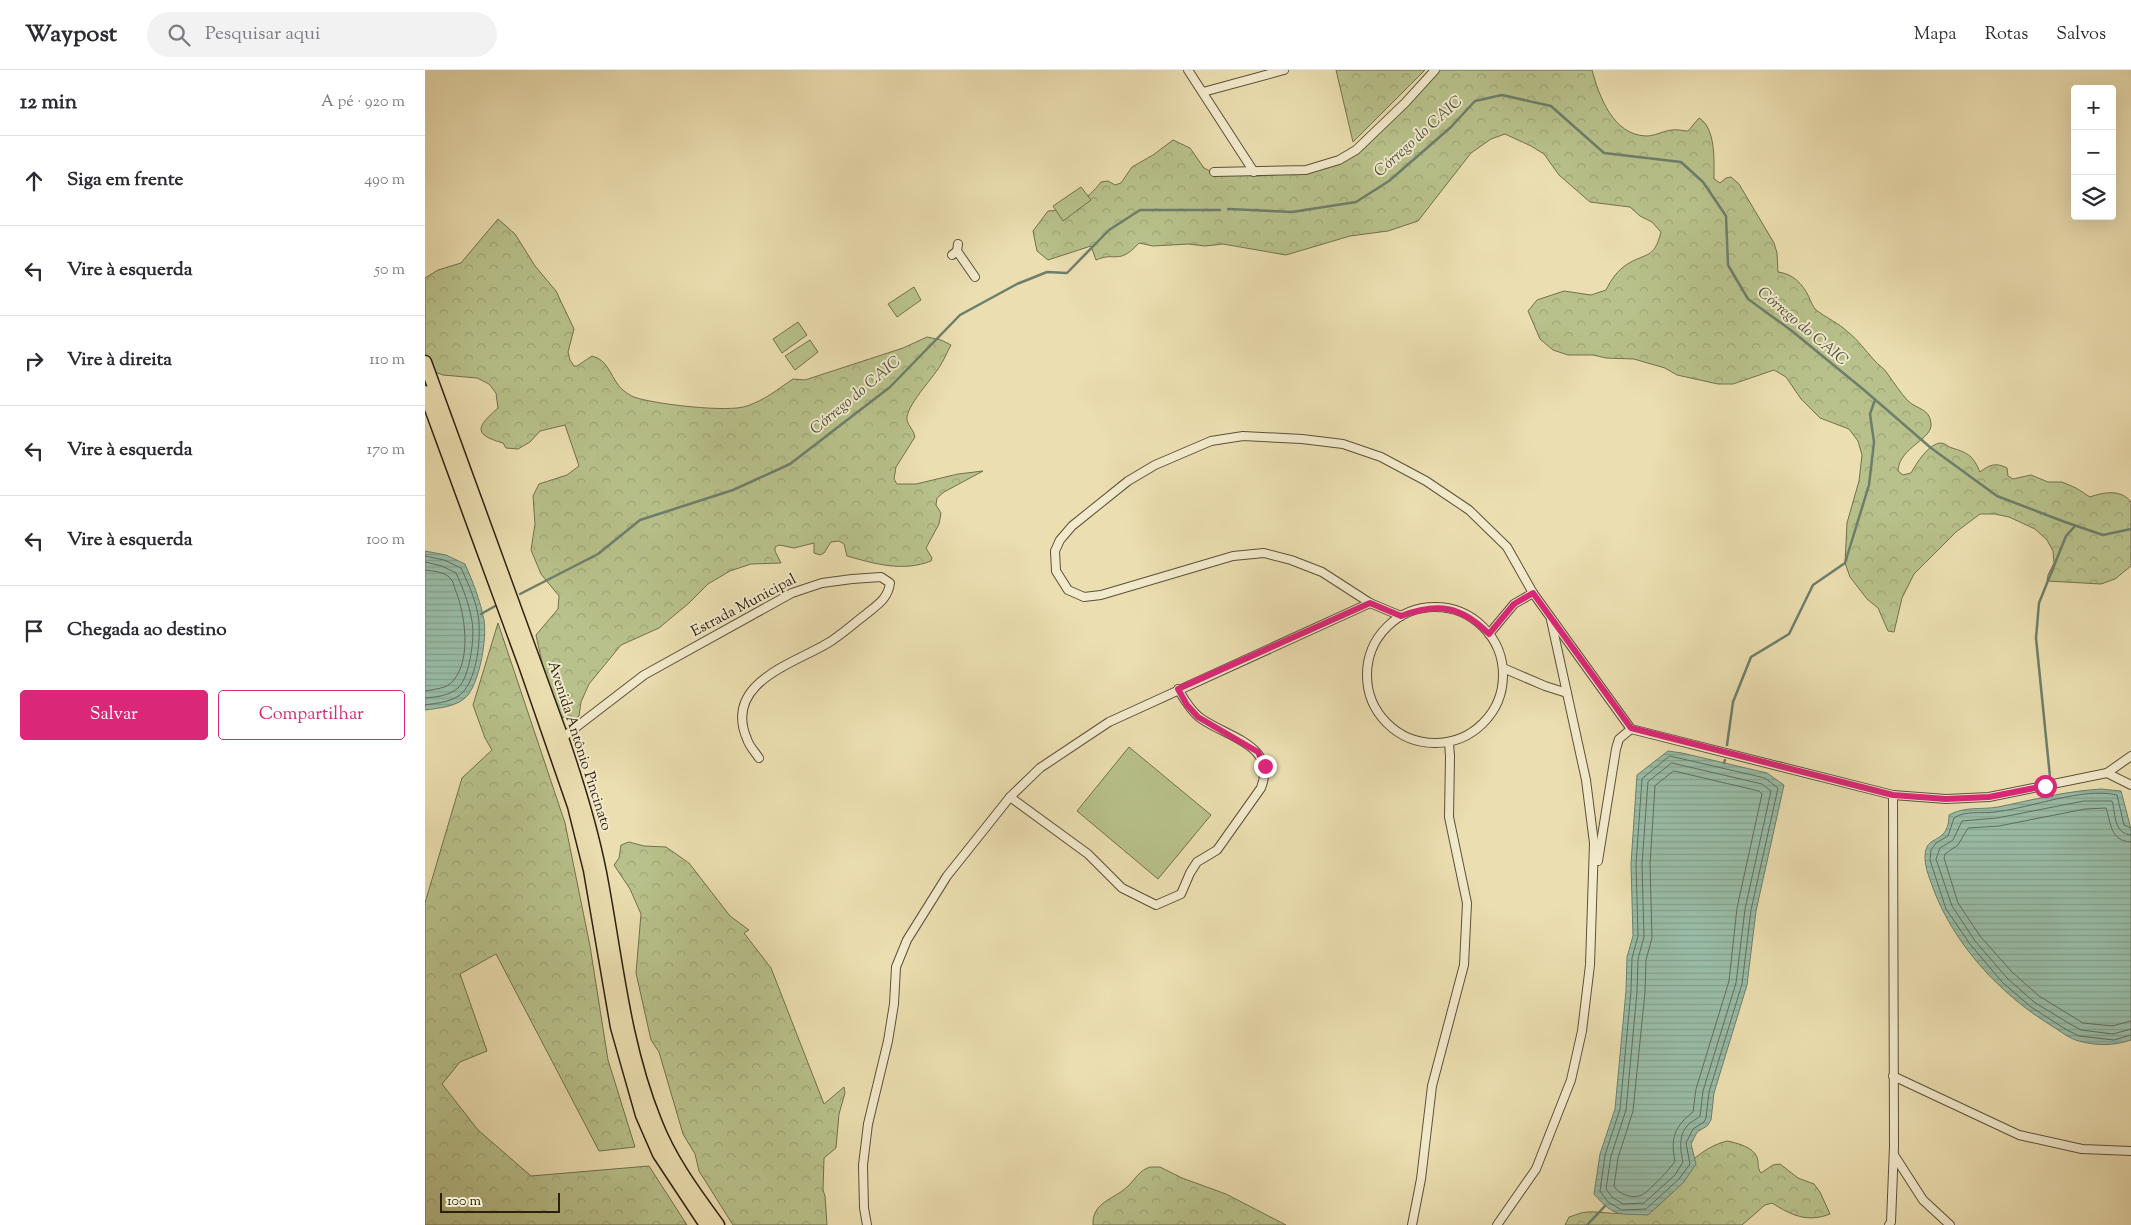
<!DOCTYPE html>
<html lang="pt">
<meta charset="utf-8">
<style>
:root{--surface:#fff;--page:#f2f2f3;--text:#2b2b33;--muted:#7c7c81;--line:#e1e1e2;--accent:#db2777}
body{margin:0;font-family:"Sorts Mill Goudy",serif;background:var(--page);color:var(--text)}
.controls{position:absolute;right:15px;top:15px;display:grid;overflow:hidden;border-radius:5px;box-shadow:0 5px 20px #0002}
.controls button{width:45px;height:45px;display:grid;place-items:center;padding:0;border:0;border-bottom:1px solid var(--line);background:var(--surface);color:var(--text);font:25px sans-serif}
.scale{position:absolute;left:15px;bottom:12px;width:120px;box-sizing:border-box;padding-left:5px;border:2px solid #2c2011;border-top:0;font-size:14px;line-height:18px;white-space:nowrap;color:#2c2011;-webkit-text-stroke:4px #f2eacc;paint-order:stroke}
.stop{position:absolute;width:15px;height:15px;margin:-11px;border:4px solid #db2777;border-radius:50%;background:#fff}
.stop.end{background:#db2777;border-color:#fff;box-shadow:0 1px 5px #0008}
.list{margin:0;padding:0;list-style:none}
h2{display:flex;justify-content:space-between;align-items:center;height:65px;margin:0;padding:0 20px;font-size:21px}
h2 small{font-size:16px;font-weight:400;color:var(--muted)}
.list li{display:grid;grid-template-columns:32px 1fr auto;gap:15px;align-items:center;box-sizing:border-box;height:90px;padding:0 20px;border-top:1px solid var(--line)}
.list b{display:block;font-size:19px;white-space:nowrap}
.list em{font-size:16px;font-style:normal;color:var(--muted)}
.actions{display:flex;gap:10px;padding:15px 20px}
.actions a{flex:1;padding:11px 0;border:1px solid var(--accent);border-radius:5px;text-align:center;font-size:18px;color:var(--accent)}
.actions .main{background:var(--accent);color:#fff}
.icon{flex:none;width:28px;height:28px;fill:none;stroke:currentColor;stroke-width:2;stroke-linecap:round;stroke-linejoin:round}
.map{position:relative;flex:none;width:1706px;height:1155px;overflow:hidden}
header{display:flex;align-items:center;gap:30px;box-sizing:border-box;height:70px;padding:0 25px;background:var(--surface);border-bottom:1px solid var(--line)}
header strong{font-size:24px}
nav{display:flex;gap:28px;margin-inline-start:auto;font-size:18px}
.search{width:350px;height:45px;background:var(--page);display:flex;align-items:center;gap:12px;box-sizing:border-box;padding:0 18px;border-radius:28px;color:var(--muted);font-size:19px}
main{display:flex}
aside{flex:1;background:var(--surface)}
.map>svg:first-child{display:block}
.forest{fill:url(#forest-crowns);stroke:#72704e}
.garden{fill:#b8c18b;stroke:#72704e}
.water{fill:url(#water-rules);stroke:#6d7e6b}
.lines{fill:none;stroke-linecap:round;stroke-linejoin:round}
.shore{stroke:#626e5c;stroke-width:1}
.stream{stroke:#6d7e6b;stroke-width:2.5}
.minor-casing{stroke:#5c5039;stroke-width:10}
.primary-casing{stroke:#2c2011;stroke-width:15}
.minor{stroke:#f2eacc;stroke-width:8}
.primary{stroke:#ebdeb0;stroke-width:12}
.route{stroke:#db2777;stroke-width:6}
.labels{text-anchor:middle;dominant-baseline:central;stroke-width:4;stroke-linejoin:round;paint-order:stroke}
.street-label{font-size:15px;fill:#2c2011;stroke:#f2eacc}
.water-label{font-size:16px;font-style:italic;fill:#4d4f3e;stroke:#f2eacc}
</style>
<header>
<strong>Waypost</strong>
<div class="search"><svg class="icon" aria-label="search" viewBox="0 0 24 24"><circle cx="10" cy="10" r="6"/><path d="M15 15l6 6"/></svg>Pesquisar aqui</div>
<nav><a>Mapa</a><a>Rotas</a><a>Salvos</a></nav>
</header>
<main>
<aside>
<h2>12 min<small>A pé · 920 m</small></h2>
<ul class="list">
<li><svg class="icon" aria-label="ahead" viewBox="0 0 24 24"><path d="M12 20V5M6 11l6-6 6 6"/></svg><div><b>Siga em frente</b></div><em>490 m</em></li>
<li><svg class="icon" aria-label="left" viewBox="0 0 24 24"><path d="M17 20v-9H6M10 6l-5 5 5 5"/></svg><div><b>Vire à esquerda</b></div><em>50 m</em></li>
<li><svg class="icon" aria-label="right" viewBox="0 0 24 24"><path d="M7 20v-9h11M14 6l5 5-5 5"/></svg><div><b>Vire à direita</b></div><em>110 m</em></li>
<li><svg class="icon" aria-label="left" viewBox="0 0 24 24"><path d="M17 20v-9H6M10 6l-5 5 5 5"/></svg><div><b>Vire à esquerda</b></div><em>170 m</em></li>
<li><svg class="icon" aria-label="left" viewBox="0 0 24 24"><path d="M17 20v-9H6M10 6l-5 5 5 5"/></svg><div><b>Vire à esquerda</b></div><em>100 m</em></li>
<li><svg class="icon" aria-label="arrive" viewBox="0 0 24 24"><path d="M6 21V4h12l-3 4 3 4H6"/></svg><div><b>Chegada ao destino</b></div></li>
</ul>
<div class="actions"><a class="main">Salvar</a><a>Compartilhar</a></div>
</aside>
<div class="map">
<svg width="1706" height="1155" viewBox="0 0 1706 1155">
<defs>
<pattern id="forest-crowns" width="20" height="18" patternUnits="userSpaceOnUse" patternTransform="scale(1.25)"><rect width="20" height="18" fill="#b8c18b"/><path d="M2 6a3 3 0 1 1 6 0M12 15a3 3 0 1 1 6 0" fill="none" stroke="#9ea677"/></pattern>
<pattern id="water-rules" width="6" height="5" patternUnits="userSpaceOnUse" patternTransform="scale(1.25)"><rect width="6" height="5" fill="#99bca7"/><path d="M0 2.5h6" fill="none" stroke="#84a18f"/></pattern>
</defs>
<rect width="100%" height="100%" fill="#ebdeb0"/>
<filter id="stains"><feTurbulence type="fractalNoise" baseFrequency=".004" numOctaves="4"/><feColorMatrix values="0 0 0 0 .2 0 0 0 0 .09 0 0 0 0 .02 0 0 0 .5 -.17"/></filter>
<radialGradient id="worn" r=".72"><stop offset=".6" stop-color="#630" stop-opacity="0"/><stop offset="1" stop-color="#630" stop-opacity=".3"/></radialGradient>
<g class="forest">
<path d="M911,0H1000L928,72Z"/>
<path d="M1013,0H1167C1174,26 1188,65 1221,66C1230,66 1238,61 1247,60C1252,59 1258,61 1263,61L1274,48C1291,58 1289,91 1289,109L1295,113L1301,108L1306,107L1314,114L1349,173L1352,183L1353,202C1368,204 1377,213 1384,227C1386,232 1388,237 1391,240C1401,248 1414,253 1423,262C1433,270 1440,280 1449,290C1453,295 1459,298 1462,303C1469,313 1475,322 1483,331C1493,340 1504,338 1506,353C1508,370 1474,377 1473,401L1478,405L1486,403C1491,394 1504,373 1516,373C1520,373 1523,377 1527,378C1544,383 1548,386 1555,402C1564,395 1571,392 1582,398L1583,406L1588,409L1606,405L1623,412H1637L1651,418L1665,427C1679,422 1696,419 1706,432V496L1690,509L1676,514L1622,511L1623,505L1629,493L1628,481L1622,470L1610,459L1584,447L1570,444H1555L1531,462L1489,504L1477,528L1469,562L1463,561L1453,538L1442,529L1425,507L1420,493L1422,453L1434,411L1437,385L1433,371L1424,359L1395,348L1376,329L1361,307L1349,300L1308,314H1293L1252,305L1240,298L1209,289L1181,288L1168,285H1143L1128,280L1115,269L1103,241L1112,230L1139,221L1166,225L1181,220C1186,210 1192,201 1201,195C1221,182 1229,190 1236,162L1227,152L1215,146L1205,137L1165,132L1134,105L1119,84L1106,76L1080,64L1066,69L1046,83L993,151L963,161L925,166L861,185L798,174L780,176L763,174L728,176L714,173C693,196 691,181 671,190L666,176L623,190L612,181L608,161L623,141C647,140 662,130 676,112L683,111L690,115L696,113L707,97L728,85L748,70L765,78L779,98L791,104L833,106L877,103L920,87L939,66L985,33L1001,10Z"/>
<path d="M73,149L90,164L110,196L131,221L149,259L143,282L145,290L149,296H152L167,286C185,290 186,311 199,321C202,323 206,326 209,327C228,334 304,343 322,336C340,330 353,319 368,309L380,310L478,278L502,267L516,270L526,275C522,282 519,290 515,296C508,308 480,337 482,350C483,356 489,360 490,367L471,397L469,409L472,414H491L533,404L558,401L519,422L512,428L511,435L516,443L514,454L501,478L507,488L506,491C478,502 450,494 422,486L419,474L414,471L406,472L399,483L395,485L389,483V473L369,478L354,475L350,477V481L356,493L326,494L305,501L283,514L264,533L234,558L196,575L164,614L156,632L154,646L148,650L137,647C123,622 117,593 111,565L133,539L134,526L116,504L106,480L110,454L108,426L114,414L142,405L154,396L140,355L115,361L105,372L93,379L81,378L78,373C46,364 53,356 73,338L71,323L64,314L52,308L18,305L2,299L0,288V208L13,200L36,193Z"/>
<path d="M73,553L140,753L165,876L183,990L210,1077L174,1081L71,884L35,904L62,981L35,992L17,1014L53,1060L106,1106L224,1096L262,1155H0V833L37,708L67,680L60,668L48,635Z"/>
<path d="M204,772L219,776L241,777L264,793L305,846L324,860L319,863L346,898L399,1034L419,1017L420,1023L414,1044L411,1078L399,1088L398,1120L400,1126L402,1155H308L274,1101L270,1084L258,1064L234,982L226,970L211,903L216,844L205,819L189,795L194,788L196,775Z"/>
<path d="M1302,1071C1312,1073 1328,1077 1332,1087C1334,1093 1332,1098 1336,1103L1348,1095L1355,1094L1373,1108L1389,1114L1395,1122L1405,1144C1382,1153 1366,1145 1347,1133L1340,1135L1317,1155H1140L1144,1147C1149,1146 1156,1142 1162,1142C1177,1141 1198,1147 1211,1140C1243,1121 1265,1080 1302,1071Z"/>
<path d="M725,1097H735L757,1108L801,1124L861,1155H668C667,1132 688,1130 702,1117C711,1109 713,1101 725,1097Z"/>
</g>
<g class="garden">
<path d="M656,117L666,130L638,151L628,136Z"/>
<path d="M489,217L496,230L472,247L463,234Z"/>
<path d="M373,252L382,265L357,283L348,269Z"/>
<path d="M385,270L393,282L370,300L360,286Z"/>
<path d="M704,677L786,745L733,809L652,741Z"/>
</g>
<g class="water">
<path d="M0,481L21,485L40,494C48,512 55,530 59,550C62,569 55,609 43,625C33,637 14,638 0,640Z"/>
<path d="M1243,681L1257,683L1342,703L1359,715L1331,841L1322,915L1289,1023L1286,1050L1282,1056L1272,1062L1266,1074L1271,1094L1258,1113L1223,1145C1194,1143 1191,1149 1169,1124L1175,1084L1190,1039L1201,921L1202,887L1208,866L1206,794L1212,705Z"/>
<path d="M1676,719L1696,721L1706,759V970C1688,976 1672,976 1654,971C1645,969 1635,961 1627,956C1576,925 1529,875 1508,818C1505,809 1500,798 1500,788C1500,769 1510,773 1519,763C1523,758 1524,751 1524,745C1540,736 1556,740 1573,737C1607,730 1641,721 1676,719Z"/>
</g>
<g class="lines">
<g class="shore">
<path d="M0,486L19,490L36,498C44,515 53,535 54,553C55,574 52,604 39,621C30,632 13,633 0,635"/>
<path d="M0,492L17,496L31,503C38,518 44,534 47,551C50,566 45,607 33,618C24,626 11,627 0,628"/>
<path d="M0,500C8,501 20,502 25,508C28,510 29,516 30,519C40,543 47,589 28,611C22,619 9,619 0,621"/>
<path d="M1245,686L1340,708L1353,718L1326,840L1317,914L1284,1022L1281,1048L1279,1052L1268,1059L1261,1073L1265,1094L1254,1109L1221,1139L1197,1140L1183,1132L1175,1121L1180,1085L1195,1039L1206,921L1207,888L1213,866L1211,794L1217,709Z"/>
<path d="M1247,693L1337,714L1346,721L1320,839L1311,913L1278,1021L1275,1046C1272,1049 1268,1051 1265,1053C1253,1063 1255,1079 1258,1092L1250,1105L1219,1133L1198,1134L1187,1127L1181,1119L1186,1086L1201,1040L1212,922L1213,889L1219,867L1217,794L1223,712Z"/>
<path d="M1249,701L1334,721L1337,724L1312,838L1304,911L1271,1019L1268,1042C1250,1056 1245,1068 1250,1091C1247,1097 1223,1122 1217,1125C1208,1129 1194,1125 1189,1116L1193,1088L1208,1041L1220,922L1221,890L1227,868L1225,794L1230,716Z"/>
<path d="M1706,758L1699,755L1692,725C1657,717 1606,738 1570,742C1557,744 1540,740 1529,748L1523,766L1511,773L1506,780L1505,790L1521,839L1545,874L1577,912L1606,937L1642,960L1654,966L1689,970L1706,965"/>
<path d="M1706,765C1688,763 1691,744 1687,731H1659L1572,748L1537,751L1528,770L1515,778L1511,789L1527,836L1550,871L1582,908L1609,932L1645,954L1656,960L1688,964L1706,959"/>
<path d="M1706,772C1685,771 1686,753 1681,738L1660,739L1574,756L1543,758L1533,775L1520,784L1519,788L1533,833L1555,866L1587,902L1614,926L1658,953L1687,956L1706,951"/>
</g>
<g class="stream">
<path d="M803,139L867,142L931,132L964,111L1026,57L1050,31L1077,25L1126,36L1179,83L1256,92L1278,112L1301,146L1303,195L1323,229L1367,261L1439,320L1506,378L1572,426L1640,452L1678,465L1706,459"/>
<path d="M95,524L173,484L215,450L308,420L365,394L465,317L535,245L592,214L622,202L642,203L684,160L715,140H795"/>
<path d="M56,544L72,535"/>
<path d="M1302,675L1308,632L1326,587L1364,564L1388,515L1420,493L1444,415L1449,372L1445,344L1450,330"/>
<path d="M1299,693L1300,690"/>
<path d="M1625,707L1611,568L1614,533L1641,466L1650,456"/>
<path d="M1627,722V726"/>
<path d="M1162,1155L1180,1136"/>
</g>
<defs>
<g id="minor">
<path d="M763,0L829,102"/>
<path d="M778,22L859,0"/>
<path d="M789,102L881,100L914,90L931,80L980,33L1010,0"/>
<path d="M532,181L550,207"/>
<path d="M527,185L532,181L533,174"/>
<circle cx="1010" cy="605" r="68"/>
<path d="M976,546L945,533L897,502L866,490L839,483L808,486L676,525L659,527L643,520L631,501L630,481L635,470L647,456L703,411L730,395L786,371L818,366L877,369L918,374L956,387L1001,411L1044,440L1082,477L1108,523L1206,659L1468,725L1521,729L1564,727L1682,703L1706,686"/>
<path d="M1064,564L1089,534L1108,523"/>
<path d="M1078,598L1120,616L1142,623"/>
<path d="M137,668L219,605L367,523L397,513L427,509L456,507L465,513C463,529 452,535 440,545C428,554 416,565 403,573C368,594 298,613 322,669C324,676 330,682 334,688"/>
<path d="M1682,703L1706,715"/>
<path d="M585,727L615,698L684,652L945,533"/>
<path d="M1173,791L1191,679L1194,669L1206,659"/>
<path d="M1468,1006L1594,1065L1657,1079L1706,1081"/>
<path d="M1469,1085L1498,1130L1525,1155"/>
<path d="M442,1155L439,1138L438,1095L443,1054L463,971L469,934L471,897L482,870L522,806L585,727L663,784L697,818L731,835L756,824L765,803L772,792L792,780L836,718C853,674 800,667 774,647C765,640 759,629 753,619"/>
<path d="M987,1155L996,1109L1007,1016L1039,895L1042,833L1024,747L1025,686L1024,673"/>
<path d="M1072,1155L1111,1099L1146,1010L1157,961L1165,895L1169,773L1161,710L1126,550"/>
<path d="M1464,1155L1466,1152L1469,1076L1468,725"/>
</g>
<g id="primary">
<path d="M0,292L137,668C152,712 166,757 175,803C191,886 198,972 230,1051C245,1090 269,1122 293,1155"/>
<path d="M0,322L100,595L149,736L165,800L192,957L217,1045L234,1084L281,1155"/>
</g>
</defs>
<use href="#minor" class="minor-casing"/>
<use href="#primary" class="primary-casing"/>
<use href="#minor" class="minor"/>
<use href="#primary" class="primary"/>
</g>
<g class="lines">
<path class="route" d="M840,696L833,682L773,647L762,635L753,619L945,533L976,546C1013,532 1036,536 1064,564L1089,534L1108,523L1206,658L1468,725L1521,729L1564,727L1620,716"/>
</g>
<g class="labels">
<g class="street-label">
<text transform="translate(319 536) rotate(-28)">Estrada Municipal</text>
<text transform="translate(154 676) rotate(72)">Avenida Antônio Pincinato</text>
</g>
<g class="water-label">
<text transform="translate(994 67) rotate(-42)">Córrego do CAIC</text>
<text transform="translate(1377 257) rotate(40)">Córrego do CAIC</text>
<text transform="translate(431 326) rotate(-40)">Córrego do CAIC</text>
</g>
</g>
<rect width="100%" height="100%" filter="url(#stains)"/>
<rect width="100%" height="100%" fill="url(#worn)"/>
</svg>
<div class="controls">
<button>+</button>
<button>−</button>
<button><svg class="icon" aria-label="layers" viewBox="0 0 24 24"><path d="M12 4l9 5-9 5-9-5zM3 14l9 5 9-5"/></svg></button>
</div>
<div class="scale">100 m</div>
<div class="stop" style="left:1620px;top:716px"></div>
<div class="stop end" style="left:840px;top:696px"></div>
</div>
</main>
